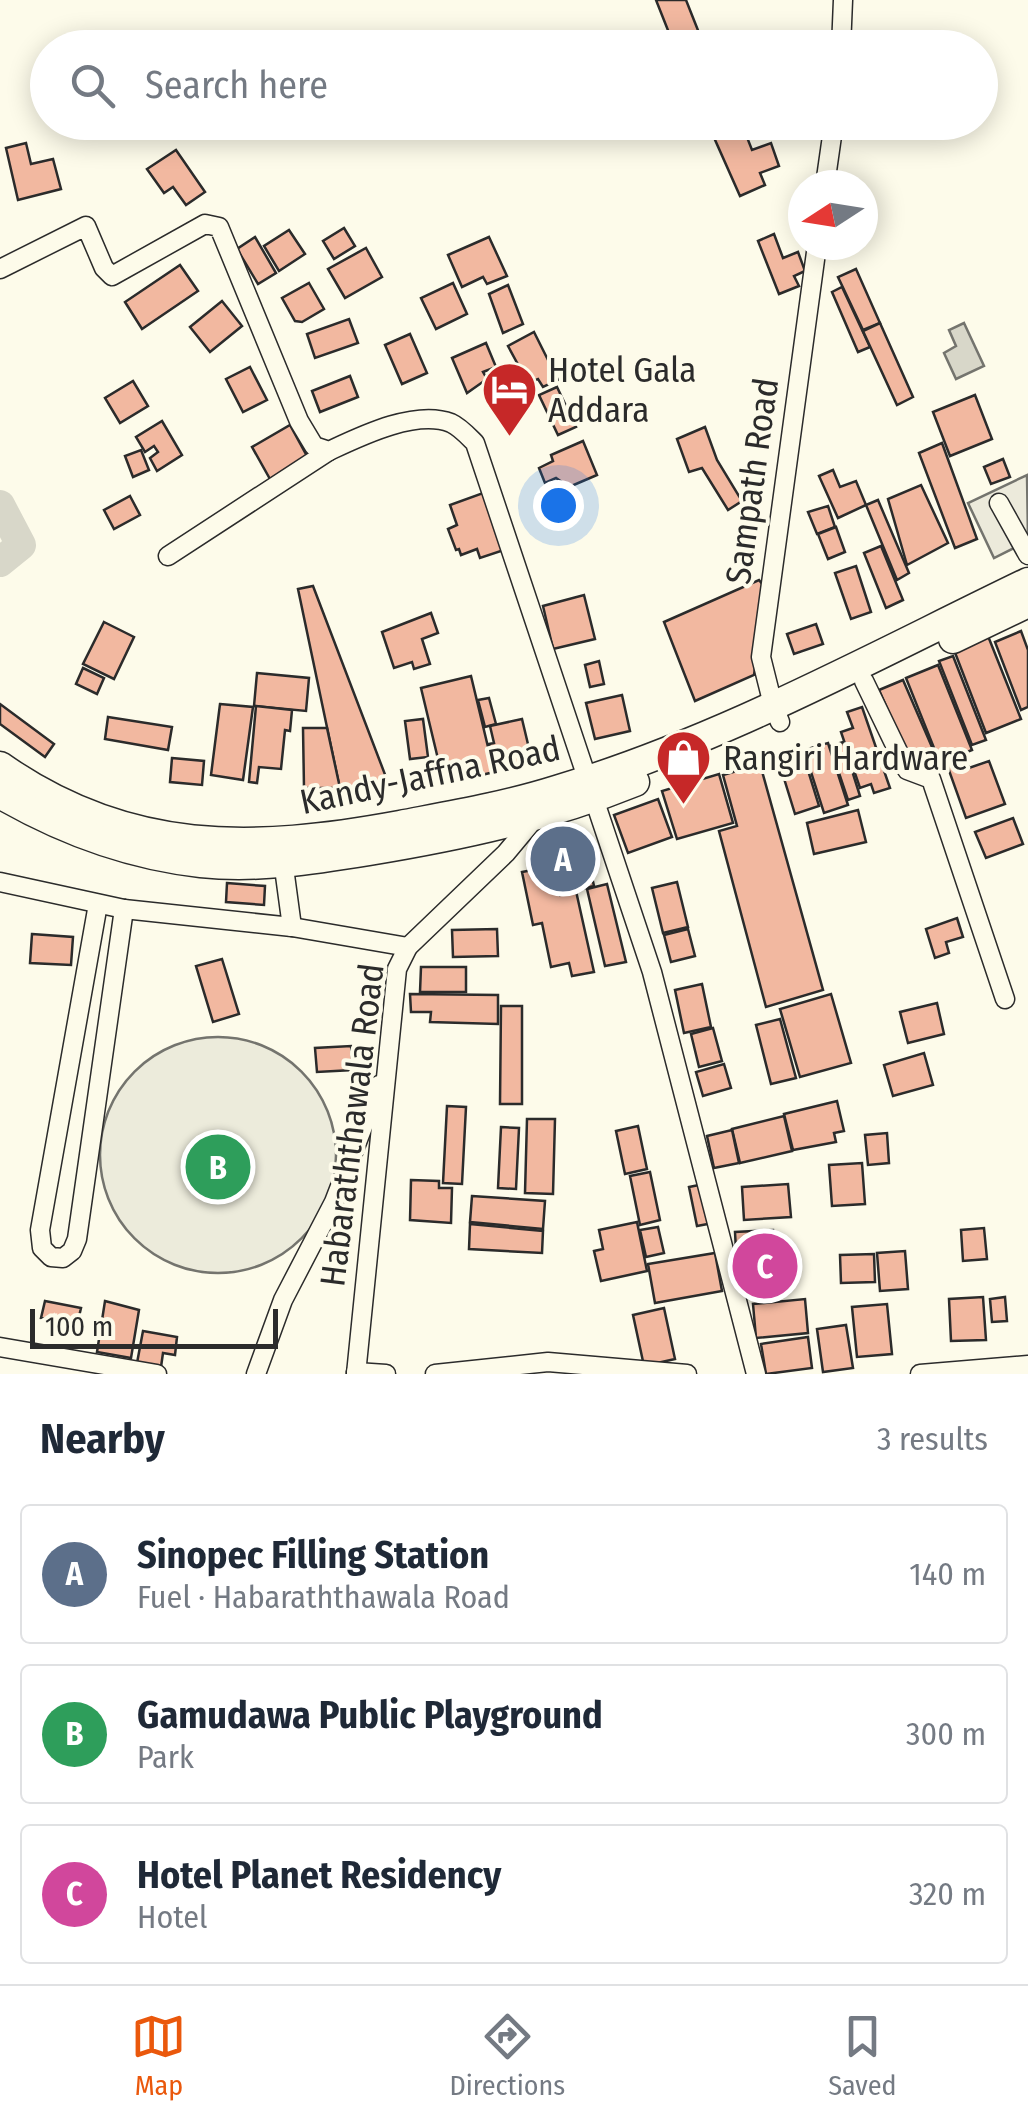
<!DOCTYPE html>
<meta charset="utf-8">
<style>
:root{--surface:#fff;--page:#f2f2f3;--text:#1f2937;--muted:#747a83;--line:#e0e1e3;--accent:#ea580c}
body{margin:0;font-family:"Fira Sans Condensed",sans-serif;background:var(--page);color:var(--text)}
.compass{position:absolute;left:788px;top:170px;width:90px;height:90px;border-radius:50%;background:var(--surface);box-shadow:0 5px 25px #0003;rotate:258deg}
.scale{position:absolute;left:30px;bottom:25px;width:248px;box-sizing:border-box;padding-left:10px;border:5px solid #2b2b2b;border-top:0;font-size:28px;line-height:35px;white-space:nowrap;color:#2b2b2b;-webkit-text-stroke:8px #fdfbea;paint-order:stroke}
.you{position:absolute;left:558px;top:505px;width:35px;height:35px;margin:-25px;border:8px solid #fff;border-radius:50%;background:#1a73e8;box-shadow:0 0 0 15px #1a73e833}
.badge{display:grid;place-items:center;width:65px;height:65px;border-radius:50%;background:var(--accent);color:#fff;font-size:32px;font-weight:700}
.pin{position:absolute;translate:-50% -50%;border:5px solid #fff;box-shadow:0 2px 10px #0006}
.list{margin:0;padding:0;list-style:none}
h2{display:flex;justify-content:space-between;align-items:center;height:130px;margin:0;padding:0 40px;font-size:42px}
h2 small{font-size:32px;font-weight:400;color:var(--muted)}
.list li{display:grid;grid-template-columns:65px 1fr auto;gap:30px;align-items:center;box-sizing:border-box;height:140px;margin:0 20px 20px;padding:0 20px;border:2px solid var(--line);border-radius:10px}
.list b{display:block;font-size:38px;white-space:nowrap}
.list p{margin:0;font-size:32px;white-space:nowrap;color:var(--muted)}
.list em{font-size:32px;font-style:normal;color:var(--muted)}
.icon{flex:none;width:55px;height:55px;fill:none;stroke:currentColor;stroke-width:2;stroke-linecap:round;stroke-linejoin:round}
.map{position:relative;flex:none;width:1028px;height:1374px;overflow:hidden}
.search{position:absolute;background:var(--surface);box-shadow:0 5px 25px #0003;left:30px;right:30px;top:30px;height:110px;display:flex;align-items:center;gap:25px;box-sizing:border-box;padding:0 35px;border-radius:55px;color:var(--muted);font-size:38px}
.sheet{height:610px;background:var(--surface)}
nav{display:flex;justify-content:space-around;align-items:center;box-sizing:border-box;height:140px;border-top:2px solid var(--line);background:var(--surface);font-size:28px;color:var(--muted)}
nav a{display:grid;justify-items:center;gap:5px}
nav .on{color:var(--accent)}
.map>svg:first-child{display:block}
.green{fill:#ecebdb;stroke:#74746e;stroke-width:2.5}
.parking{fill:#eceadb;stroke:#74746e;stroke-width:2.5}
.water{fill:#d8d7c9;stroke:#74746e;stroke-width:2.5}
.lines{fill:none;stroke-linecap:round;stroke-linejoin:round}
.river{stroke:#d8d7c9;stroke-width:30}
.building{fill:#f2b8a0;stroke:#2b2b2b;stroke-width:2.5}
.minor-casing{stroke:#2b2b2b;stroke-width:21}
.highway-casing{stroke:#2b2b2b;stroke-width:31}
.minor{stroke:#fdfbea;stroke-width:18}
.highway{stroke:#fdfbea;stroke-width:28}
.labels{text-anchor:middle;dominant-baseline:central;stroke-width:8;stroke-linejoin:round;paint-order:stroke}
.poi-label{font-size:35px;fill:#2b2b2b;stroke:#fdfbea;text-anchor:start}
.street-label{font-size:35px;fill:#2b2b2b;stroke:#fdfbea}
</style>
<div class="map">
<svg width="1028" height="1374" viewBox="0 0 1028 1374">
<rect width="100%" height="100%" fill="#fdfbea"/>
<circle class="green" cx="218" cy="1155" r="118"/>
<path class="parking" d="M1027,475L1028,541L994,558L968,503Z"/>
<path class="water" d="M964,323L984,366L956,379L944,353L956,346L949,330Z"/>
<g class="lines">
<path class="river" d="M0,505L21,545L0,562"/>
</g>
<g class="building">
<path d="M656,0H686L705,48H675Z"/>
<path d="M735,122H741L752,150L771,143L779,166L760,173L765,185L740,196L712,133Z"/>
<path d="M26,143L31,164L53,159L61,189L18,200L6,148Z"/>
<path d="M176,150L205,192L186,205L173,187L164,193L147,169Z"/>
<path d="M344,228L355,246L334,259L323,241Z"/>
<path d="M289,230L305,254L279,271L264,246Z"/>
<path d="M774,234L783,258L798,252L805,271L794,276L799,286L779,294L758,241Z"/>
<path d="M255,237L276,273L258,284L237,249Z"/>
<path d="M489,237L507,276L487,284L483,277L462,287L448,255Z"/>
<path d="M366,248L382,277L345,298L328,269Z"/>
<path d="M180,265L198,291L142,329L125,302Z"/>
<path d="M856,269L880,323L863,330L838,277Z"/>
<path d="M309,283L324,309L302,322L295,321L282,298Z"/>
<path d="M453,283L467,314L436,329L421,298Z"/>
<path d="M508,285L523,324L503,333L489,294Z"/>
<path d="M842,287L870,347L858,352L832,292Z"/>
<path d="M222,301L242,326L210,352L190,327Z"/>
<path d="M349,319L358,343L315,358L307,334Z"/>
<path d="M880,323L913,397L897,405L863,331Z"/>
<path d="M534,332L558,380L543,387L538,379L528,383L508,346Z"/>
<path d="M410,334L427,373L402,384L385,345Z"/>
<path d="M486,343L496,367L483,372L487,379L467,393L452,358Z"/>
<path d="M250,367L267,400L243,412L226,379Z"/>
<path d="M350,376L358,397L320,412L312,391Z"/>
<path d="M133,381L148,406L120,423L105,398Z"/>
<path d="M557,387L576,427L558,435L539,395Z"/>
<path d="M975,395L992,439L950,456L933,412Z"/>
<path d="M162,421L182,455L157,471L150,458L158,452L154,446L145,452L136,437Z"/>
<path d="M290,425L308,458L270,479L252,447Z"/>
<path d="M705,427L717,460L742,501L728,510L702,468L689,472L677,439Z"/>
<path d="M583,441L597,475L569,487L556,478L545,483L539,468L553,461L551,455Z"/>
<path d="M942,443L977,539L955,548L919,453Z"/>
<path d="M141,450L149,470L133,477L125,456Z"/>
<path d="M1003,459L1010,477L991,484L984,467Z"/>
<path d="M833,470L840,487L856,481L866,505L838,518L819,476Z"/>
<path d="M921,485L948,543L907,565L888,499Z"/>
<path d="M483,493L504,550L480,558L477,549L461,555L459,549L456,550L448,529L457,525L450,505Z"/>
<path d="M130,496L140,515L114,529L104,510Z"/>
<path d="M878,500L909,573L897,580L866,505Z"/>
<path d="M828,506L835,527L817,534L808,512Z"/>
<path d="M836,527L845,552L828,559L818,534Z"/>
<path d="M881,546L903,600L886,608L864,553Z"/>
<path d="M856,566L871,612L851,619L835,573Z"/>
<path d="M759,580L767,590L754,675L695,701L664,622Z"/>
<path d="M313,586L389,785L341,794L298,589Z"/>
<path d="M584,595L595,639L553,649L543,606Z"/>
<path d="M431,613L438,633L422,639L430,664L414,669L412,662L394,668L382,632Z"/>
<path d="M104,622L134,637L114,679L83,664Z"/>
<path d="M816,624L823,644L794,654L787,634Z"/>
<path d="M1021,631L1028,650V707L1021,710L995,642Z"/>
<path d="M988,636L1021,719L986,733L954,650Z"/>
<path d="M953,656L986,740L972,745L939,661Z"/>
<path d="M599,661L604,684L590,687L585,665Z"/>
<path d="M938,665L972,750L940,763L906,678Z"/>
<path d="M83,668L104,678L97,694L76,684Z"/>
<path d="M257,673L309,678L306,711L254,706Z"/>
<path d="M471,676L494,772L444,784L421,688Z"/>
<path d="M903,680L938,761L915,772L879,690Z"/>
<path d="M622,695L630,731L595,739L586,703Z"/>
<path d="M489,698L496,724L485,727L478,700Z"/>
<path d="M0,704L54,744L45,757L0,724Z"/>
<path d="M220,704L253,707L243,780L211,775Z"/>
<path d="M256,706L292,710L290,731L285,730L281,769L259,767L257,783L249,782Z"/>
<path d="M862,707L890,788L874,793L871,784L860,788L841,732L853,728L847,712Z"/>
<path d="M108,717L172,727L168,750L105,739Z"/>
<path d="M423,719L428,757L410,759L405,721Z"/>
<path d="M522,719L532,761L495,769L489,744L494,743L490,726Z"/>
<path d="M303,728H327L340,788H304Z"/>
<path d="M843,742L860,796L848,800L830,746Z"/>
<path d="M828,743L848,805L824,813L804,750Z"/>
<path d="M802,751L819,806L795,814L778,759Z"/>
<path d="M964,756L969,768L989,761L1005,804L966,818L946,762Z"/>
<path d="M172,758L204,761L202,785L170,782Z"/>
<path d="M760,764L823,990L766,1007L719,831L737,826L723,775Z"/>
<path d="M719,774L733,823L677,839L662,791Z"/>
<path d="M658,799L672,837L628,853L614,815Z"/>
<path d="M858,810L866,842L814,854L807,823Z"/>
<path d="M1013,818L1023,844L986,858L975,832Z"/>
<path d="M586,850L594,886L561,894L552,858Z"/>
<path d="M543,868L548,890L558,888L560,895L576,891L594,972L572,976L569,963L551,967L542,923L533,925L522,872Z"/>
<path d="M677,882L688,927L663,933L652,888Z"/>
<path d="M227,883L265,886L264,905L226,902Z"/>
<path d="M607,884L626,962L605,966L587,889Z"/>
<path d="M957,918L963,937L946,942L949,953L935,958L926,929Z"/>
<path d="M497,929L498,956L453,957L452,930Z"/>
<path d="M688,929L695,956L671,962L664,935Z"/>
<path d="M32,934L73,937L71,965L30,963Z"/>
<path d="M222,959L239,1014L213,1022L196,966Z"/>
<path d="M421,967H466V992H420Z"/>
<path d="M702,984L711,1027L684,1033L675,990Z"/>
<path d="M410,994L498,995V1024L430,1022L431,1012H411Z"/>
<path d="M831,994L851,1063L800,1077L780,1009Z"/>
<path d="M937,1003L944,1034L908,1043L900,1012Z"/>
<path d="M501,1006H522V1104H500Z"/>
<path d="M780,1019L796,1078L771,1084L756,1025Z"/>
<path d="M713,1028L722,1061L699,1067L691,1034Z"/>
<path d="M351,1046L353,1070L317,1072L315,1048Z"/>
<path d="M924,1053L933,1085L893,1096L884,1065Z"/>
<path d="M724,1064L731,1088L703,1096L696,1072Z"/>
<path d="M837,1101L844,1131L834,1133L836,1142L793,1150L784,1114Z"/>
<path d="M447,1106L466,1107L462,1184L443,1183Z"/>
<path d="M784,1116L792,1151L740,1163L732,1129Z"/>
<path d="M527,1119H555L553,1194L525,1193Z"/>
<path d="M638,1126L647,1169L625,1174L616,1131Z"/>
<path d="M501,1127L519,1128L516,1189L498,1188Z"/>
<path d="M732,1130L739,1163L714,1168L707,1136Z"/>
<path d="M887,1133L889,1163L868,1165L865,1135Z"/>
<path d="M862,1163L865,1204L832,1206L829,1165Z"/>
<path d="M650,1172L660,1220L640,1225L630,1176Z"/>
<path d="M411,1180L439,1181V1188H452L451,1223L410,1220Z"/>
<path d="M704,1184L713,1223L697,1226L689,1187Z"/>
<path d="M788,1184L791,1217L744,1220L742,1187Z"/>
<path d="M472,1196L545,1201L543,1229L470,1222Z"/>
<path d="M637,1222L647,1271L601,1281L594,1251L603,1249L599,1230Z"/>
<path d="M470,1224L543,1231L542,1253L469,1249Z"/>
<path d="M658,1227L664,1253L646,1257L640,1230Z"/>
<path d="M984,1228L987,1259L963,1261L961,1230Z"/>
<path d="M773,1230L775,1267L737,1269L735,1232Z"/>
<path d="M905,1251L908,1289L880,1291L877,1253Z"/>
<path d="M715,1253L722,1291L655,1303L648,1264Z"/>
<path d="M874,1254L875,1282L841,1283L840,1255Z"/>
<path d="M983,1297L986,1340L951,1341L949,1299Z"/>
<path d="M1005,1297L1007,1321L992,1322L990,1299Z"/>
<path d="M805,1299L808,1333L756,1338L753,1304Z"/>
<path d="M45,1301L81,1308L77,1325L41,1318Z"/>
<path d="M105,1301L139,1310L131,1358L97,1352Z"/>
<path d="M887,1304L892,1354L857,1357L852,1307Z"/>
<path d="M664,1308L675,1359L644,1366L633,1315Z"/>
<path d="M846,1325L853,1368L823,1372L817,1329Z"/>
<path d="M143,1331L177,1337L175,1355L163,1353L161,1367L137,1363Z"/>
<path d="M808,1337L812,1368L766,1374L761,1344Z"/>
</g>
<g class="lines">
<defs>
<g id="minor">
<path d="M841,48L843,0"/>
<path d="M825,185L834,122"/>
<path d="M0,269L86,226L104,268L112,276L205,224L219,227L299,421L314,446L329,451C361,436 416,409 451,423C460,427 468,436 475,443L652,972L756,1374"/>
<path d="M999,503L1028,555"/>
<path d="M168,556L329,451"/>
<path d="M864,681L907,770L931,779L1005,999"/>
<path d="M780,722L773,705L761,657L817,245"/>
<path d="M282,853L292,927"/>
<path d="M0,882L124,909L292,927L408,947"/>
<path d="M98,904L40,1230L42,1248L51,1257L63,1258L72,1251L77,1239L124,909"/>
<path d="M0,1347L157,1374"/>
<path d="M356,1372L386,1374"/>
<path d="M256,1374L283,1300L334,1202L379,1085"/>
<path d="M356,1374L397,969L408,947L506,853L536,817"/>
<path d="M435,1374L548,1362L687,1374"/>
<path d="M920,1374L1028,1365"/>
</g>
<g id="highway">
<path d="M953,639L1028,603"/>
<path d="M0,766C128,856 253,852 400,825C452,815 505,806 556,790C721,741 874,656 1028,582"/>
<path d="M0,794C62,830 129,855 201,863C257,869 314,860 369,851C460,836 549,817 635,782"/>
</g>
</defs>
<use href="#minor" class="minor-casing"/>
<use href="#highway" class="highway-casing"/>
<use href="#minor" class="minor"/>
<use href="#highway" class="highway"/>
</g>
<defs>
<symbol id="hotel-pin" viewBox="-11 -11 22 30"><path d="M0 17L-7.5 6A9.5 9.5 0 1 1 7.5 6Z" fill="#c62828" stroke="#fdfbea"/><path d="M-6-4.5h1.5V1H6V5H4.5V3h-9V5H-6ZM-4 0a1.8 1.8 0 1 1 3.6 0ZM.5 0V-2.5h3Q6-2.5 6 0Z" fill="#fff"/></symbol>
<symbol id="shop-pin" viewBox="-11 -11 22 30"><path d="M0 17L-7.5 6A9.5 9.5 0 1 1 7.5 6Z" fill="#c62828" stroke="#fdfbea"/><path d="M-5-2.5h2.3a2.7 3.5 0 0 1 5.4 0H5L5.5 6h-11ZM-1.5-2.5h3a1.5 2.3 0 0 0-3 0Z" fill="#fff"/></symbol>
</defs>
<g fill-rule="evenodd">
<use href="#hotel-pin" x="478" y="358" width="63" height="86"/>
<use href="#shop-pin" x="652" y="726" width="63" height="86"/>
</g>
<g class="labels">
<g class="poi-label">
<text x="548" y="370">Hotel Gala<tspan x="548" dy="40">Addara</tspan></text>
<text x="723" y="758">Rangiri Hardware</text>
</g>
<g class="street-label">
<text transform="translate(752 481) rotate(-82)">Sampath Road</text>
<text transform="translate(430 775) rotate(-12)">Kandy-Jaffna Road</text>
<text transform="translate(352 1125) rotate(-83)">Habaraththawala Road</text>
</g>
</g>
</svg>
<svg class="compass" viewBox="-18 -18 36 36"><path d="M0-13l5 13h-10z" fill="#e53935"/><path d="M0 13l5-13h-10z" fill="#747a83"/></svg>
<div class="scale">100 m</div>
<div class="you"></div>
<div class="pin badge" style="left:563px;top:859px;background:#5c6f8a">A</div>
<div class="pin badge" style="left:218px;top:1167px;background:#2e9e5b">B</div>
<div class="pin badge" style="left:765px;top:1266px;background:#d1479c">C</div>
<div class="search"><svg class="icon" aria-label="search" viewBox="0 0 24 24"><circle cx="10" cy="10" r="6"/><path d="M15 15l6 6"/></svg>Search here</div>
</div>
<section class="sheet">
<h2>Nearby<small>3 results</small></h2>
<ul class="list">
<li><span class="badge" style="background:#5c6f8a">A</span><div><b>Sinopec Filling Station</b><p>Fuel · Habaraththawala Road</p></div><em>140 m</em></li>
<li><span class="badge" style="background:#2e9e5b">B</span><div><b>Gamudawa Public Playground</b><p>Park</p></div><em>300 m</em></li>
<li><span class="badge" style="background:#d1479c">C</span><div><b>Hotel Planet Residency</b><p>Hotel</p></div><em>320 m</em></li>
</ul>
</section>
<nav>
<a class="on"><svg class="icon" aria-label="map" viewBox="0 0 24 24"><path d="M3 6l6-2 6 2 6-2v14l-6 2-6-2-6 2zM9 4v14M15 6v14"/></svg>Map</a>
<a><svg class="icon" aria-label="directions" viewBox="0 0 24 24"><path d="M12 3l9 9-9 9-9-9zM9 14v-3h6M13 9l2 2-2 2"/></svg>Directions</a>
<a><svg class="icon" aria-label="saved" viewBox="0 0 24 24"><path d="M7 4h10v16l-5-4-5 4z"/></svg>Saved</a>
</nav>
